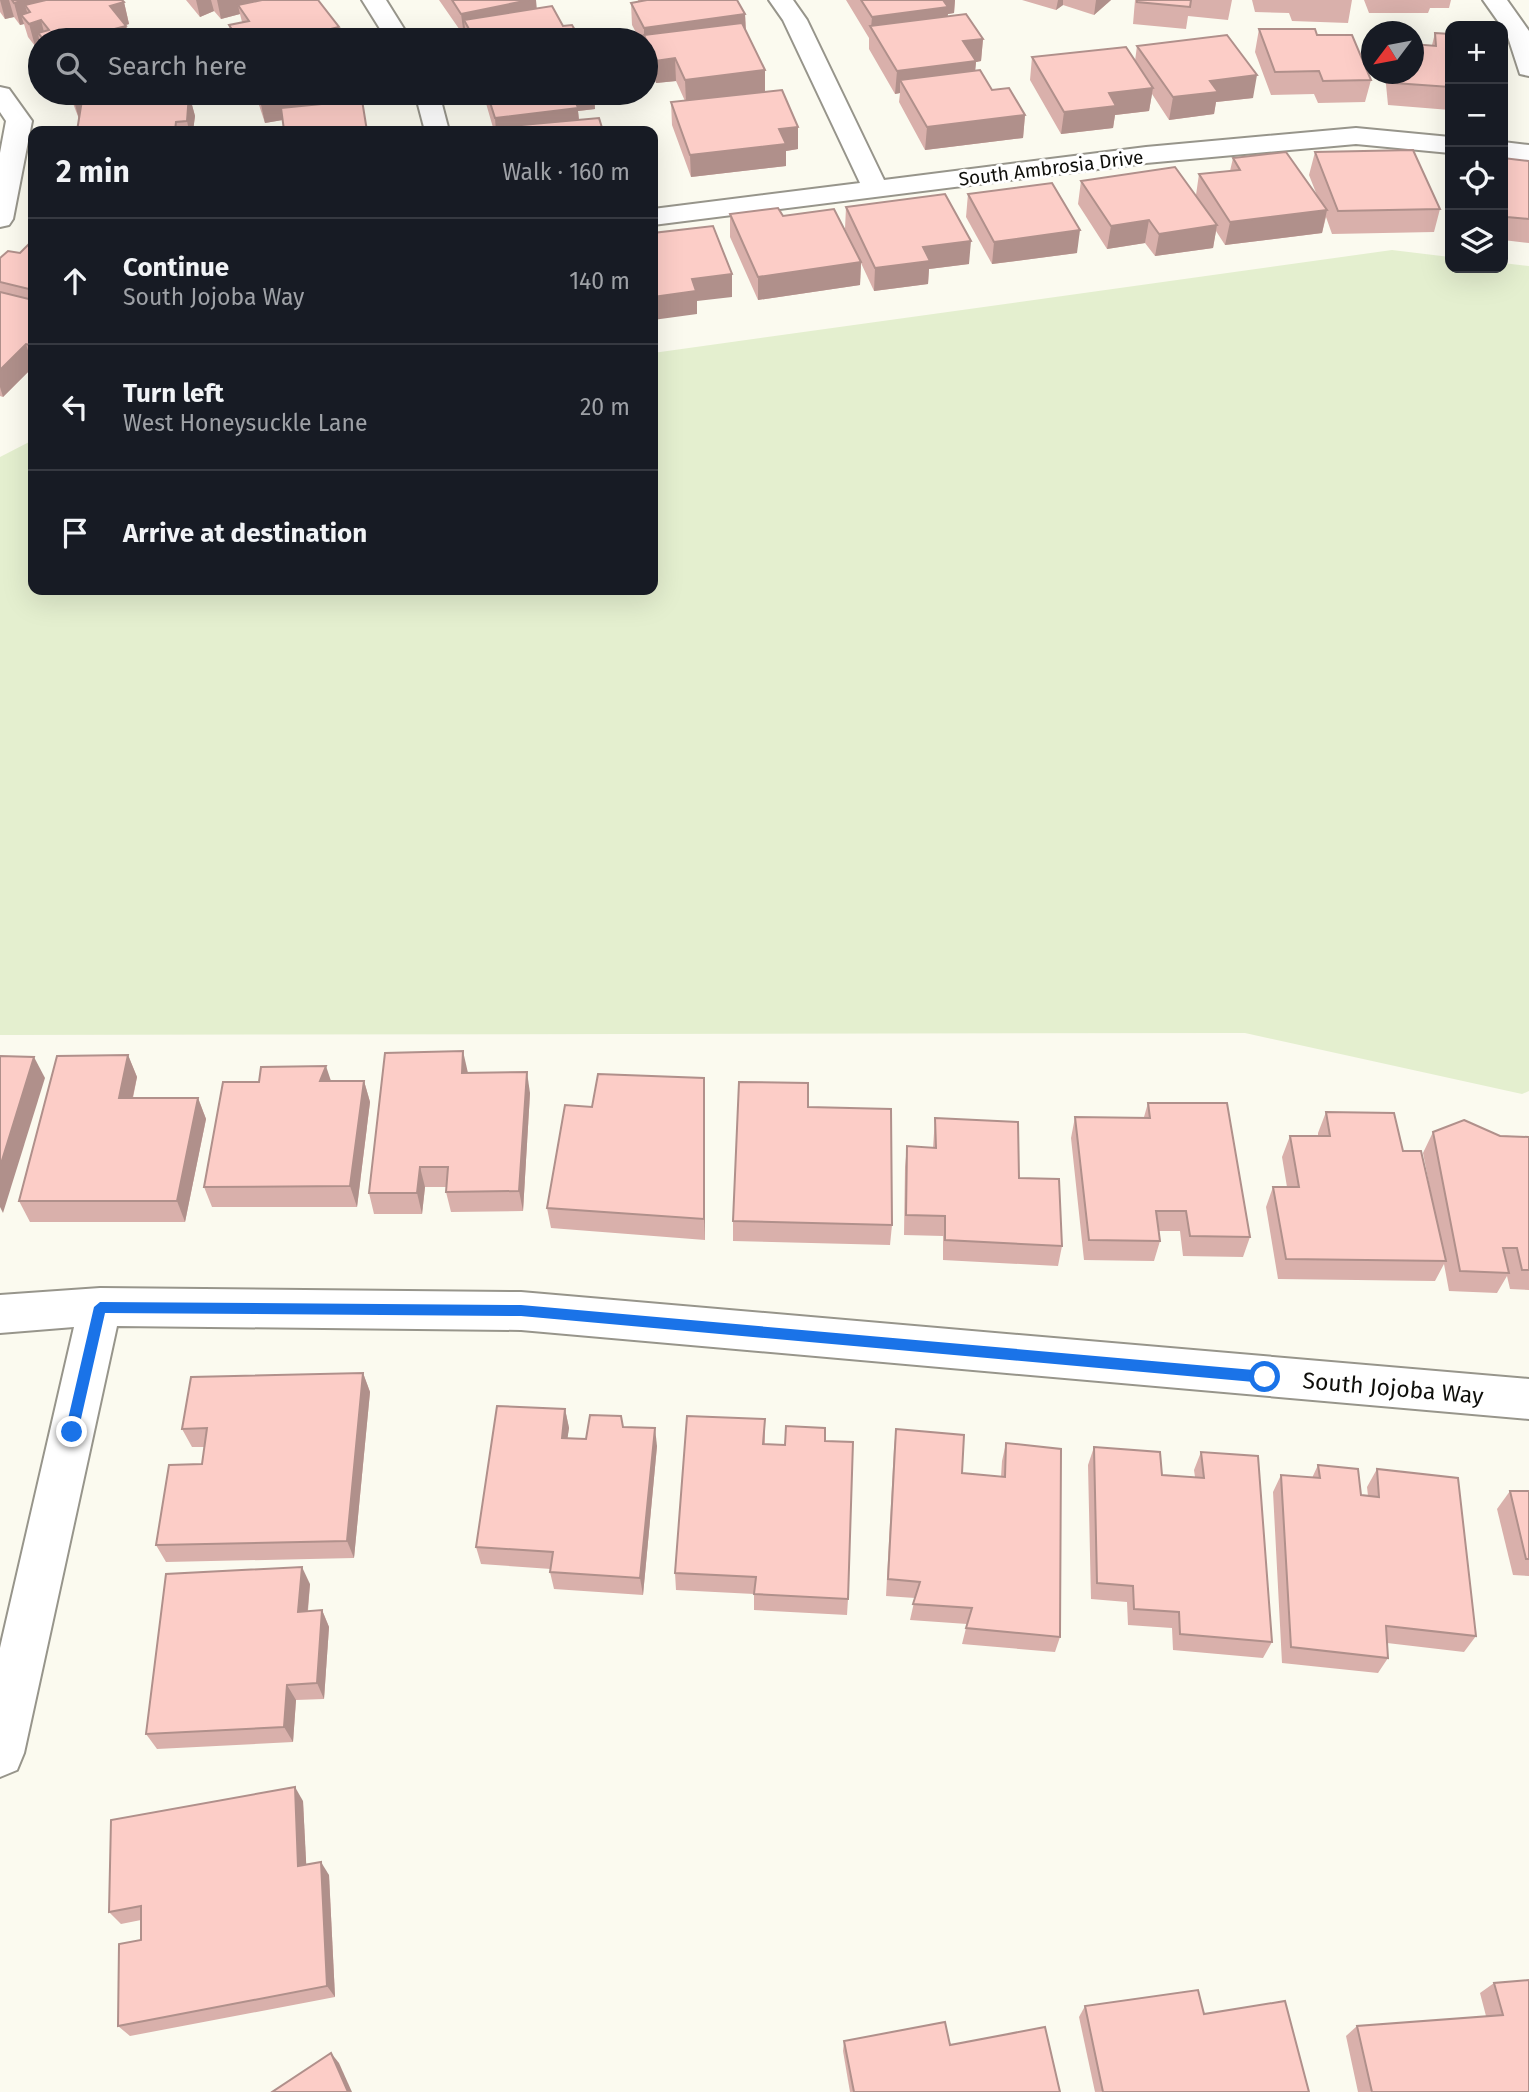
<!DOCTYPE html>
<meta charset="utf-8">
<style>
:root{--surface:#171b24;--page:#20242c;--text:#f1f3f6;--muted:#9ea1a6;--line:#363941}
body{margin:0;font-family:"Fira Sans",sans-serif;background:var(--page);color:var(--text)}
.controls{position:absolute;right:21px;top:21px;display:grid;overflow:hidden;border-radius:14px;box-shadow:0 7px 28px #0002}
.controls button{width:63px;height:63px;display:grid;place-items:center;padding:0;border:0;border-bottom:2px solid var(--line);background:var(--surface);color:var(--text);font:35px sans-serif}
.compass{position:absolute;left:1361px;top:21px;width:63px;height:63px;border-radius:50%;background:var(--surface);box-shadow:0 7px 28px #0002;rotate:238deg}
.stop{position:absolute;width:21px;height:21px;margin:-16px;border:5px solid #1a73e8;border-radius:50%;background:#fff}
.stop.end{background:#1a73e8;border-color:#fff;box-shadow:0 2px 7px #0008}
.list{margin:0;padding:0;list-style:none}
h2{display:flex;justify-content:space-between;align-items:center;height:91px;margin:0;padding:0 28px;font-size:30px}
h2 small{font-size:23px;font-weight:400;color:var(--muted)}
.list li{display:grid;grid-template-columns:46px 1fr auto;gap:21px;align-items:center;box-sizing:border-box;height:126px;padding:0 28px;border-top:2px solid var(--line)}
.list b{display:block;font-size:26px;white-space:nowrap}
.list p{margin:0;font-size:23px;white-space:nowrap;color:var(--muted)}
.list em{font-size:23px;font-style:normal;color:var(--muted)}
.icon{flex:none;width:38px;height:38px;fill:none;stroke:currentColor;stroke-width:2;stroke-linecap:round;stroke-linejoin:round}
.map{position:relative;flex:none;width:1529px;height:2092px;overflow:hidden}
.search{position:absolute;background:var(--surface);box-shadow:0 7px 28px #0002;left:28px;top:28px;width:630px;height:77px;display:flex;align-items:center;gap:18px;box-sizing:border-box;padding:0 24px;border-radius:38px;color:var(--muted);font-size:26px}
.panel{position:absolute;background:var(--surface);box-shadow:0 7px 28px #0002;left:28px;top:126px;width:630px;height:469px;border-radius:14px}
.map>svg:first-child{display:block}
.green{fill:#e4efcf}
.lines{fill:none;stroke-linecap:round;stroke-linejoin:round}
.minor-casing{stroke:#97958b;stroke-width:4}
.minor{fill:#fff;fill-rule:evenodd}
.wall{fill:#d9b0ab}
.shaded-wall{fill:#b0908b}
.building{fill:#fccdc7;stroke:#b0908b;stroke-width:2}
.route{fill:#1a73e8}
.labels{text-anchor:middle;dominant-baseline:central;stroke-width:6;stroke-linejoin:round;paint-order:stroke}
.far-street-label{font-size:19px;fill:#0f0f0b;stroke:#fff}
.street-label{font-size:23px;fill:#0f0f0b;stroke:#fff}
</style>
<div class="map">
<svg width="1529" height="2092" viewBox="0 0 1529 2092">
<rect width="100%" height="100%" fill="#fbfaef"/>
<path class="green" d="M1392,250L1450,257V268H1503V263L1529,266V1091L1522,1094L1245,1033L0,1035V457L33,440V590H653V353Z"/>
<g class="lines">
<defs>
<g id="minor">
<path d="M362,0H386L411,40H387Z"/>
<path d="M769,0H793L807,20L884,180L1146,147L1356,128L1450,137V153L1356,144L1146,163L653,225V209L860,183L783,20Z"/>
<path d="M1483,0H1507L1529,31V76L1520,74L1507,34Z"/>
<path d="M0,87L9,89L32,121L13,219L9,225L0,227V153L6,121L0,112Z"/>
<path d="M415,93H439L449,131H425Z"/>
<path d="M1503,142L1529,145V161L1503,158Z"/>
<path d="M100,1288L521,1292L1529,1379V1419L521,1330L117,1326L24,1753L17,1770L0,1777V1648L74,1327L0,1333V1295Z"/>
</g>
</defs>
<use href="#minor" class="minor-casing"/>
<use href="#minor" class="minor"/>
</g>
<g class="wall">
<path d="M0,0H122L124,2L129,24L126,25L129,36L160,40H40V44L35,46L28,37L24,24L20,25L14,17L5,19L0,12Z"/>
<path d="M186,0H318L339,27L341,40H232L229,25L242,22L240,14L221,19L214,11L200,17Z"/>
<path d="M439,0H536V9L563,26L581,40H467L466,36H464Z"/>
<path d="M638,0H737L745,14L746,31L765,92L798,127V149L786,151V166L691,177L672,125L671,102L685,101L676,81L656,83L646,60V40H640L632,25L631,3L638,2Z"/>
<path d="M846,0H955L954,13L948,14L947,16L983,39L981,61L976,62L975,71L992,90L1025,115L1023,138L925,150L899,102L900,93L895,94L869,49V38Z"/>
<path d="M1022,0H1111L1094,15L1063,5L1056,10Z"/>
<path d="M1135,0H1232L1228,20L1188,16L1186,29L1133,24Z"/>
<path d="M1252,0H1352L1348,23L1292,21L1289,13L1255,12Z"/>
<path d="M1364,0H1451L1449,8H1430L1428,13H1369Z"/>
<path d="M1259,29L1317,35L1371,80L1365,102L1318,103L1314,94L1271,95L1255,52Z"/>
<path d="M1435,33L1450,34V110L1388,105L1385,74H1413L1432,45Z"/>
<path d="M1137,46L1253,98L1216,102L1214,114L1169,120L1152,94L1149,111L1115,115L1113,128L1061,134L1030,80L1032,57L1135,61Z"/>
<path d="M67,93H160V95L189,94L195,116L193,131H77L79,119L74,106L70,94L68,95Z"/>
<path d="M255,93H357L359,100L284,130L282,120L265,123Z"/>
<path d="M483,93H594L595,109L578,111L579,120L603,131H494Z"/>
<path d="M1315,152L1440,209L1434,232L1332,234L1326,217L1322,233L1225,245L1216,231L1213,248L1155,256L1145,243L1107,249L1078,204L1081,181L1196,195L1199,174L1230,171L1233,158L1318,198L1309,175Z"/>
<path d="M1503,158L1529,161V243L1503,240Z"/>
<path d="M968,194L1077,253L992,264L966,217Z"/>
<path d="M846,207L969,264L929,269L928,284L874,291L861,263L860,285L758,300L730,237V214L855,250L845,229Z"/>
<path d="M33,240V367L3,397L0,396V258L20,253Z"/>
<path d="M128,1055L137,1077L133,1098H198L206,1119L185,1222H30L19,1201Z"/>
<path d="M468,1073L530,1093L523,1211L451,1212L446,1192V1187H425L422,1214H374L369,1193Z"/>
<path d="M704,1078L705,1240L551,1228L547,1208L592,1107Z"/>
<path d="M331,1081H364L370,1102L357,1207H212L204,1187Z"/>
<path d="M1148,1103L1250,1237L1243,1257L1183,1256L1180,1231H1159L1160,1241L1154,1261L1084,1260L1071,1138L1075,1117H1144Z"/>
<path d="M808,1107L892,1225L890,1245L733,1241V1221Z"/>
<path d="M1326,1112L1403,1151L1434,1209L1423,1153L1433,1132L1529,1137V1290L1510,1289L1507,1276L1497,1293L1449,1291L1444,1264L1435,1281L1278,1279L1266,1207L1273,1187H1287L1282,1157L1290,1136H1318V1133Z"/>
<path d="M935,1118L1019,1178L1062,1246L1058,1266L943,1260V1236L904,1235L905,1167L907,1146L933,1148Z"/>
<path d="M363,1373L370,1392L354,1558L166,1562L156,1545L202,1464L205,1447H192L182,1429Z"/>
<path d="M565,1409L569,1428L567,1439H586L623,1427L657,1446L643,1595L554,1589L550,1572L551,1569L481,1564L476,1547Z"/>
<path d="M765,1419V1444L785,1445L825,1441L848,1599L847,1615L754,1610V1594L676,1590L675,1573Z"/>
<path d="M896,1429L962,1473L1001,1477L1002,1461L1006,1443L1060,1637L1055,1652L962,1644L967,1624L910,1620L915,1598L886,1596L894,1448Z"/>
<path d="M1094,1447L1162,1475L1195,1477L1194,1470L1201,1452L1272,1642L1263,1658L1173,1650L1172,1628L1128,1625L1127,1602L1091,1599L1088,1465Z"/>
<path d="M1318,1465L1361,1495L1368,1496L1367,1487L1377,1469L1476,1636L1464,1652L1387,1643L1388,1658L1378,1673L1282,1663L1273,1492L1281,1475L1312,1478Z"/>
<path d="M1510,1491H1529V1576L1513,1575L1497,1509Z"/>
<path d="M310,1584L308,1611L322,1610L329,1627L324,1699L296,1700L293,1742L157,1749L146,1734Z"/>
<path d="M303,1801L306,1865L329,1875L335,1997L130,2036L118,2026L141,1940V1920L121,1924L109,1912Z"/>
<path d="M1494,1983L1529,2092H1358L1346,2036L1357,2026L1486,2016L1480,1993Z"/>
<path d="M1085,2006L1204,2014L1309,2092H1095L1079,2017Z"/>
<path d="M844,2041L950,2045L1060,2092H850L843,2051Z"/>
</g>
<g class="shaded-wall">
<path d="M0,0H9L14,17L5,19Z"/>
<path d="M24,0H90L30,12L25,5L30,22L21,15L24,24L20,25L14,3Z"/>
<path d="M196,0H211L214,11L200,17Z"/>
<path d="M217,0H294L238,5L240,14L221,19Z"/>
<path d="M523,0H536L538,21L464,20L466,36H464L461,14Z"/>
<path d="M938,0H955L954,13L948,14L946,29L871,28L872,17Z"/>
<path d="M1058,0H1063V5L1056,10Z"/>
<path d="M1096,0H1111L1094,15Z"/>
<path d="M124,2L129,24L115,28L110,6Z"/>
<path d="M745,14L746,36L644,37V28Z"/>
<path d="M41,20L46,40L38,33L40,44L35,46L29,24Z"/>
<path d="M126,26L130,40H72Z"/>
<path d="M339,27L341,40H285Z"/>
<path d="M983,39L981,61L976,62L974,83L900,80V93L895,94L897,71L963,41Z"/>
<path d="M675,58L676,81L656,83L655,61Z"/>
<path d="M765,70V92L686,102L685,80Z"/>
<path d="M1257,75L1253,98L1216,102L1214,114L1169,120L1173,97L1210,81Z"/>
<path d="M1153,88L1149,111L1115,115L1113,128L1061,134L1064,112L1109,93Z"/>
<path d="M90,93H160L162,101L79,119L73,97Z"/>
<path d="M306,93H357L360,107L265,123L260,100Z"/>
<path d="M571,93H594L595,109L578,111L580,130L496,131L495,118Z"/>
<path d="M189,94L195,116L193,131H189L187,121Z"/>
<path d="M1025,115L1023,138L925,150L927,127Z"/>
<path d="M798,127V149L786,151V166L691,177L690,155L779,129Z"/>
<path d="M1327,210L1322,233L1225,245L1230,222Z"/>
<path d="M1149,220L1145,243L1107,249L1111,226Z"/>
<path d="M1217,225L1213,248L1155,256L1159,234Z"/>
<path d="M1080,230L1077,253L992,264L994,242Z"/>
<path d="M971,241L969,264L929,269L928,284L874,291L875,268L923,247Z"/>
<path d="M861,262L860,285L758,300V277Z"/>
<path d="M732,274V297L697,301V314L653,320V297L692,279Z"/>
<path d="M26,344L33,367L3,397L0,387V370Z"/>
<path d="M463,1051L468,1073H462Z"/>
<path d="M128,1055L137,1077L128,1119L119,1098Z"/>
<path d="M34,1057L45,1078L3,1213L0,1207V1167Z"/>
<path d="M326,1066L333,1087L320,1081Z"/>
<path d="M527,1072L530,1093L523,1211L519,1191Z"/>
<path d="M704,1078L705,1100V1240L704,1219Z"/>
<path d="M364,1081L370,1102L357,1207L350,1186Z"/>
<path d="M198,1098L206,1119L185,1222L177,1201Z"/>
<path d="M420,1167L425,1187L422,1214L417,1193Z"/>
<path d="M363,1373L370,1392L354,1558L347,1541Z"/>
<path d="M565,1409L569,1428L565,1456L562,1438Z"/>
<path d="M655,1428L657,1446L643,1595L640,1578Z"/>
<path d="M302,1567L310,1584L306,1628L298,1612Z"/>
<path d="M322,1610L329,1627L324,1699L317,1683Z"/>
<path d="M287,1685L296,1700L293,1742L284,1727Z"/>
<path d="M295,1787L303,1801L307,1879L298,1866Z"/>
<path d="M321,1862L329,1875L335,1997L327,1986Z"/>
<path d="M331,2053L339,2063L352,2092H348Z"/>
</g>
<g class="building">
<path d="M12,0H24L14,3Z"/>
<path d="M46,0H122L124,2L110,6L126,26L72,40H44L38,33L49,30L41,20L29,24L21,15L30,12L25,5Z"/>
<path d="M262,0H318L339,27L285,40H239L229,25L249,21L238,5Z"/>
<path d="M452,0H529L461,14Z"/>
<path d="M647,0H737L745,14L644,28L631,3Z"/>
<path d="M861,0H943L948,7L872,17Z"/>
<path d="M1137,0H1191L1190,7L1137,2Z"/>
<path d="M552,6L563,26L572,25L581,40H475L464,20Z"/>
<path d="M966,14L983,39L963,41L976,61L897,71L870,26Z"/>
<path d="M742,23L765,70L685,80L675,58L655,61L644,35Z"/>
<path d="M1259,29H1315L1317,35H1352L1371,80L1323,81L1319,71L1275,72Z"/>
<path d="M154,30L160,40H106Z"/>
<path d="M1435,33L1450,34V87L1394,83L1393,74H1413V44L1436,46Z"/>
<path d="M1227,35L1257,75L1210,81L1218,92L1173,97L1137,46Z"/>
<path d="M1126,47L1153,88L1109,93L1116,106L1064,112L1032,57Z"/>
<path d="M980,70L992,90L1009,88L1025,115L927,127L900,80Z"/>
<path d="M782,90L798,127L779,129L786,144L690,155L671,102Z"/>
<path d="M71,93H90L73,97Z"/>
<path d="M257,93H306L260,100Z"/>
<path d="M487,93H572L578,108L495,118Z"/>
<path d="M189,94L187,121L176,122L175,131H77L82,100Z"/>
<path d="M362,100L367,131H275L284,130L281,108Z"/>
<path d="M599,118L603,131H500V127Z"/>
<path d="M1413,150L1440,209L1338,211L1315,152Z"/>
<path d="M1286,152L1327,210L1230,222L1199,174L1240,170L1233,158Z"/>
<path d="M1503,158L1529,161V219L1507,217L1506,204L1503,203Z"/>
<path d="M1175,167L1217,225L1159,234L1149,220L1111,226L1081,181Z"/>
<path d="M1052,183L1080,230L994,242L968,194Z"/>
<path d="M945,194L971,241L923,247L930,261L875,268L846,207Z"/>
<path d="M778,208L783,216L834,209L861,262L758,277L730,214Z"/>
<path d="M713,226L732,274L692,279L696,291L653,297V233Z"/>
<path d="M33,240V290L0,282V258L8,251L20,253Z"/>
<path d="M0,292L33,300V346L26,344L0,370Z"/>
<path d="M463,1051L462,1073L527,1072L519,1191L446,1192L448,1167H420L417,1193H369L385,1053Z"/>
<path d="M128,1055L119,1098H198L177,1201H19L57,1056Z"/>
<path d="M0,1056L34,1057L0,1167Z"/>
<path d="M326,1066L320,1081H364L350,1186L204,1187L223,1082H259L261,1067Z"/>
<path d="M598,1074L704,1078V1219L547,1208L565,1105L592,1107Z"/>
<path d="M739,1082L808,1083V1107L891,1109L892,1225L733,1221Z"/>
<path d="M1148,1103H1227L1250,1237L1190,1236L1186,1211H1156L1160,1241L1089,1240L1075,1117L1150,1118Z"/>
<path d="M1326,1112L1394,1113L1403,1151H1421L1446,1261L1286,1259L1273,1187H1299L1290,1136H1330Z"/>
<path d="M935,1118L1018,1122L1019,1178L1059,1179L1062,1246L945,1240V1216L906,1215L907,1146L936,1148Z"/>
<path d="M1464,1120L1500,1136L1529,1137V1270H1522L1517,1248H1503L1509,1273L1460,1271L1433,1132Z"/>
<path d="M363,1373L347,1541L156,1545L169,1465L202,1464L207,1428L182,1429L191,1377Z"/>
<path d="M497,1406L565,1409L562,1438L586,1439L590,1415L621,1416L623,1427L655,1428L640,1578L550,1572L553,1552L476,1547Z"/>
<path d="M687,1416L765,1419L763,1444L785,1445L786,1426L825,1428V1441L853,1442L848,1599L754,1594L756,1577L675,1573Z"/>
<path d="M896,1429L964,1435L962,1473L1005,1477L1006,1443L1061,1449L1060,1637L966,1628L972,1608L913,1604L920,1582L888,1579Z"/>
<path d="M1094,1447L1160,1452L1162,1475L1204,1478L1201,1452L1258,1456L1272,1642L1180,1634L1179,1612L1134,1609L1133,1586L1097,1583Z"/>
<path d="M1318,1465L1358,1469L1361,1495L1379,1497L1377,1469L1458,1478L1476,1636L1386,1626L1388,1658L1291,1647L1281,1475L1320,1478Z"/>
<path d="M1510,1491H1529V1559H1526Z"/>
<path d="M302,1567L298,1612L322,1610L317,1683L287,1685L284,1727L146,1734L166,1574Z"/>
<path d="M295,1787L298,1866L321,1862L327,1986L118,2026L119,1944L141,1940V1906L109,1912L111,1820Z"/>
<path d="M1529,1980V2092H1372L1357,2026L1503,2015L1494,1983Z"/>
<path d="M1198,1990L1204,2014L1285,2001L1309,2092H1103L1085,2006Z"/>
<path d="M945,2022L950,2045L1045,2027L1060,2092H854L844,2041Z"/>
<path d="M331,2053L348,2092H272Z"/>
</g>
<path class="route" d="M100,1302L521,1305L1265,1371L1272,1377L1265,1383L521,1316L105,1313L78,1432L72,1437L65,1432L94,1307Z"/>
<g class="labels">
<g class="far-street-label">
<text transform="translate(1051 168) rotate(-7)">South Ambrosia Drive</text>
</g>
<g class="street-label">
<text transform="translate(1393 1388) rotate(5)">South Jojoba Way</text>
</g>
</g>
</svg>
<div class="controls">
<button>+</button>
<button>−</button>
<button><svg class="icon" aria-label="locate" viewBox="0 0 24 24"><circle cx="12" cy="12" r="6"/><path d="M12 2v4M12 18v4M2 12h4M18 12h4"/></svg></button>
<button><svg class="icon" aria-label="layers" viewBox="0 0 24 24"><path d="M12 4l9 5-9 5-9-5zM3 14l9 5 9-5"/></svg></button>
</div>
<svg class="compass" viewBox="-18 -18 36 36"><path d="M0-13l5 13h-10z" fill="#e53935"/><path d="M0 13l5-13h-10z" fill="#9ea1a6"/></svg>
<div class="stop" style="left:1265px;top:1377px"></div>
<div class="stop end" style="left:72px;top:1432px"></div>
<div class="search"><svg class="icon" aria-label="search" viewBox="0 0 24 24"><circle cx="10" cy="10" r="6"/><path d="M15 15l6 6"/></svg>Search here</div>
<section class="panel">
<h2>2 min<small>Walk · 160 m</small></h2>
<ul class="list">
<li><svg class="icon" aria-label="ahead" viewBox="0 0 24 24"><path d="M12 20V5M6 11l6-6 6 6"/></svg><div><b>Continue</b><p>South Jojoba Way</p></div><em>140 m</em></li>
<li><svg class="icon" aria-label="left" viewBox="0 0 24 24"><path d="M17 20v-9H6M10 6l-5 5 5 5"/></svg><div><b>Turn left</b><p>West Honeysuckle Lane</p></div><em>20 m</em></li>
<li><svg class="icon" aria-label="arrive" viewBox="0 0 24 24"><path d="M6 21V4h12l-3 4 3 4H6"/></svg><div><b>Arrive at destination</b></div></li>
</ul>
</section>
</div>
